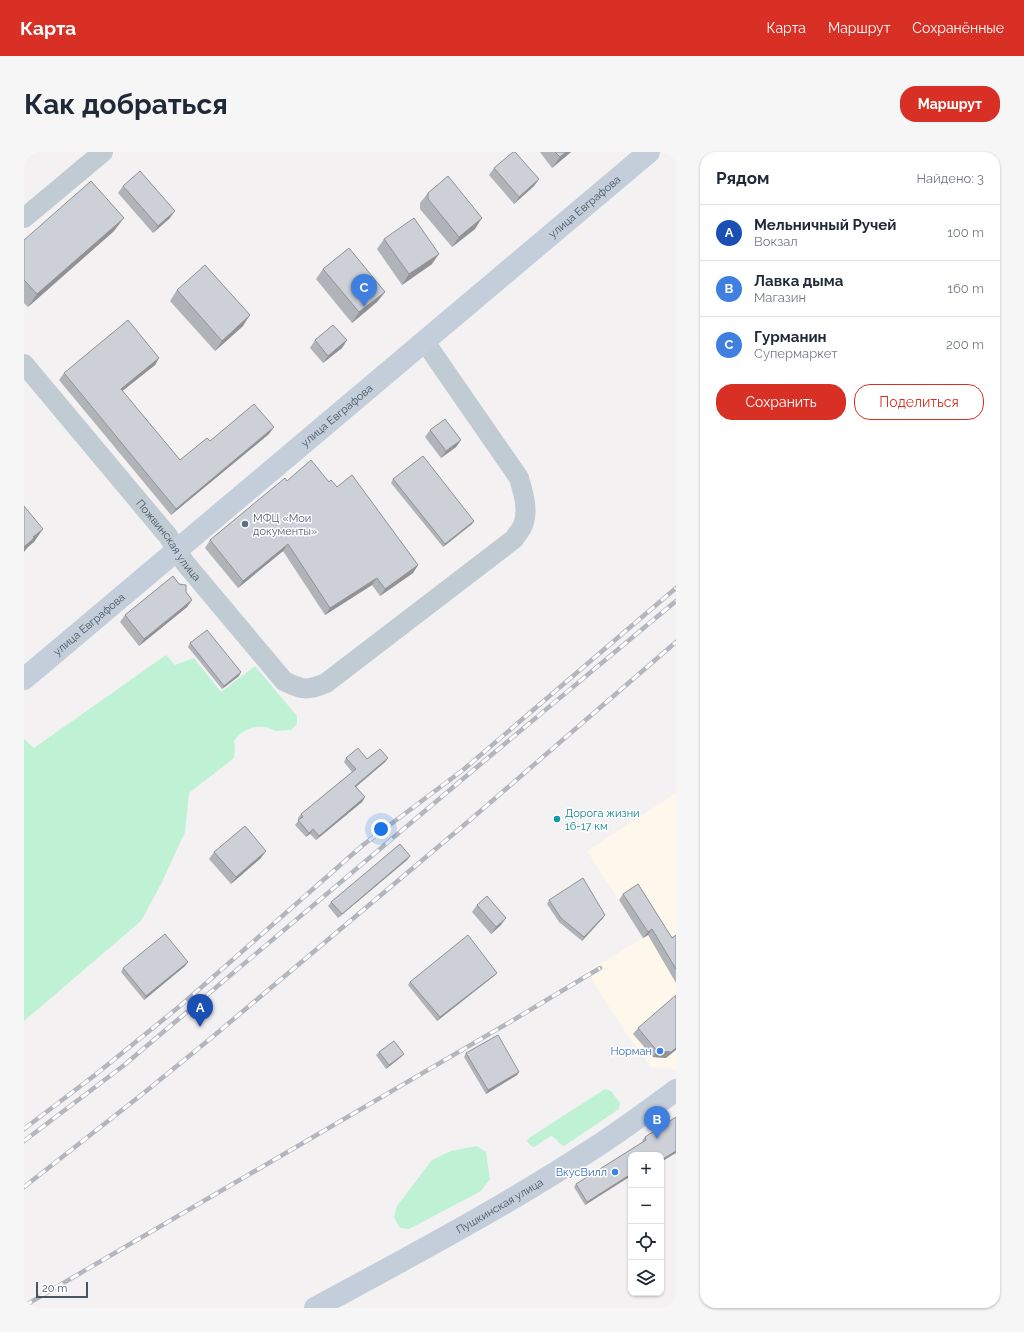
<!DOCTYPE html>
<html lang="ru">
<meta charset="utf-8">
<style>
:root{--surface:#fff;--page:#f6f6f7;--text:#1f2937;--muted:#747a83;--line:#e0e1e3;--accent:#d93025}
body{margin:0;font-family:Raleway,sans-serif;background:var(--page);color:var(--text)}
.controls{position:absolute;right:12px;bottom:12px;display:grid;overflow:hidden;border-radius:8px;box-shadow:0 1px 3px #0004}
.controls button{width:36px;height:36px;display:grid;place-items:center;padding:0;border:0;border-bottom:1px solid var(--line);background:var(--surface);color:var(--text);font:20px sans-serif}
.scale{position:absolute;left:12px;bottom:10px;width:52px;box-sizing:border-box;padding-left:4px;border:2px solid #48545f;border-top:0;font-size:11px;line-height:14px;white-space:nowrap;color:#48545f;-webkit-text-stroke:3px #fff;paint-order:stroke}
.you{position:absolute;left:357px;top:677px;width:14px;height:14px;margin:-10px;border:3px solid #fff;border-radius:50%;background:#1a73e8;box-shadow:0 0 0 6px #1a73e833}
.badge{display:grid;place-items:center;width:26px;height:26px;border-radius:50%;background:var(--accent);color:#fff;font-size:13px;font-weight:700}
.pin{position:absolute;translate:-50% -33px;filter:drop-shadow(0 1px 2px #0008)}
.pin::after{content:'';position:absolute;top:21px;width:14px;height:12px;background:inherit;clip-path:polygon(0 0,100% 0,50% 100%)}
.list{margin:0;padding:0;list-style:none}
h2{display:flex;justify-content:space-between;align-items:center;height:52px;margin:0;padding:0 16px;font-size:17px}
h2 small{font-size:13px;font-weight:400;color:var(--muted)}
.list li{display:grid;grid-template-columns:26px 1fr auto;gap:12px;align-items:center;box-sizing:border-box;height:56px;padding:0 16px;border-top:1px solid var(--line)}
.list b{display:block;font-size:15px;white-space:nowrap}
.list p{margin:0;font-size:13px;white-space:nowrap;color:var(--muted)}
.list em{font-size:13px;font-style:normal;color:var(--muted)}
.actions{display:flex;gap:8px;padding:12px 16px}
.actions a{flex:1;padding:9px 0;border:1px solid var(--accent);border-radius:16px;text-align:center;font-size:14px;color:var(--accent)}
.actions .main{background:var(--accent);color:#fff}
.icon{flex:none;width:22px;height:22px;fill:none;stroke:currentColor;stroke-width:2;stroke-linecap:round;stroke-linejoin:round}
.map{position:relative;flex:none;width:652px;height:1156px;overflow:hidden;border-radius:16px}
header{display:flex;align-items:center;gap:24px;box-sizing:border-box;height:56px;padding:0 20px;background:var(--accent);color:#fff}
header strong{font-size:19px}
nav{display:flex;gap:22px;margin-inline-start:auto;font-size:14px}
.intro{display:flex;align-items:center;justify-content:space-between;box-sizing:border-box;height:96px;padding:0 24px}
h1{margin:0;font-size:28px}
.button{padding:10px 18px;border-radius:16px;background:var(--accent);color:#fff;font-size:14px;font-weight:700}
main{display:flex;gap:24px;padding:0 24px}
aside{flex:1;background:var(--surface);border-radius:16px;box-shadow:0 1px 3px #0004}
.map>svg:first-child{display:block}
.commercial{fill:#fdf8eb}
.green{fill:#bff1d4}
.lines{fill:none;stroke-linecap:round;stroke-linejoin:round}
.street{stroke:#c1cbd3;stroke-width:20}
.secondary{stroke:#c3ceda;stroke-width:22}
.rail-casing{stroke:#b3b6bc;stroke-width:4.5}
.rail{stroke:#fff;stroke-width:3;stroke-dasharray:9;stroke-linecap:butt}
.wall{fill:#b0b3b8}
.shaded-wall{fill:#909296}
.building{fill:#cdd0d6;stroke:#909296}
.service-dot{fill:#5c6f8a;stroke:#fff;stroke-width:1.5}
.culture-dot{fill:#0f9aa8;stroke:#fff;stroke-width:1.5}
.shop-dot{fill:#3f7fe0;stroke:#fff;stroke-width:1.5}
.labels{text-anchor:middle;dominant-baseline:central;stroke-width:3;stroke-linejoin:round;paint-order:stroke}
.street-label{font-size:11px;fill:#48545f;stroke:#fff}
.service-label{font-size:11px;fill:#4e5e75;stroke:#fff;text-anchor:start}
.culture-label{font-size:11px;fill:#0d838f;stroke:#fff;text-anchor:start}
.shop-label{font-size:11px;fill:#366cbe;stroke:#fff;text-anchor:end}
</style>
<header>
<strong>Карта</strong>
<nav><a>Карта</a><a>Маршрут</a><a>Сохранённые</a></nav>
</header>
<div class="intro"><h1>Как добраться</h1><a class="button">Маршрут</a></div>
<main>
<div class="map">
<svg width="652" height="1156" viewBox="0 0 652 1156">
<rect width="100%" height="100%" fill="#f3f1f1"/>
<path class="commercial" d="M652,641V917L626,915L600,878L562,820L619,786L563,699Z"/>
<g class="green">
<path d="M142,503L151,513L170,506L197,540L231,514L273,564V572L267,578L251,579C238,570 218,576 210,589L211,597L210,606L165,641L161,680L137,732L117,769L0,869V587L10,596Z"/>
<path d="M581,937L587,939L596,951L595,957L540,994C534,992 533,986 527,984L510,995L507,994L503,989L505,986Z"/>
<path d="M453,994L462,1000L466,1027L457,1039L385,1077L376,1076L370,1065L373,1054L408,1008L427,999Z"/>
</g>
<g class="lines">
<g class="street">
<path d="M0,66L79,0"/>
<path id="s1" d="M0,212L144,384L161,411L260,529C278,538 283,539 302,531L490,387C493,382 497,378 499,373C505,358 499,340 495,326L401,190"/>
</g>
<g class="secondary">
<path id="s2" d="M0,527L625,0"/>
<path id="s3" d="M291,1156C385,1105 480,1055 570,996C598,978 625,958 652,938"/>
</g>
<defs>
<g id="rail">
<path d="M0,977L71,923L156,854L339,693L439,618L652,436"/>
<path d="M0,989L99,914L453,615L652,449"/>
<path d="M0,1035L121,940L186,887L446,668L652,490"/>
<path d="M0,1154L486,870L576,816"/>
</g>
</defs>
<use href="#rail" class="rail-casing"/>
<use href="#rail" class="rail"/>
</g>
<g class="wall">
<path d="M516,0H547L528,16Z"/>
<path d="M470,16L515,27L510,34L490,52L465,23Z"/>
<path d="M99,34L146,66L129,81L94,41Z"/>
<path d="M404,41L451,77L428,95L396,57V51Z"/>
<path d="M90,79L4,155L0,151V88Z"/>
<path d="M360,87L408,112L378,133L353,97Z"/>
<path d="M299,117L361,140L353,150L328,171L292,127Z"/>
<path d="M153,138L219,174L191,199L146,149Z"/>
<path d="M291,188H323L318,196L299,211L286,196Z"/>
<path d="M135,206L131,213L98,239L156,308L186,289L245,282L147,363L35,228L40,221Z"/>
<path d="M406,278L437,288L432,295L417,306L401,285Z"/>
<path d="M369,327L450,369L448,372L419,395L367,331Z"/>
<path d="M263,329L305,330L313,335L394,413L389,421L356,444L348,433L301,463L259,399L214,436L181,396L186,388Z"/>
<path d="M162,440L168,448L163,455L115,494L96,470L101,463Z"/>
<path d="M166,491L215,524L198,537L164,495Z"/>
<path d="M322,606L343,607L364,606L361,610L332,635L341,645L338,650L292,688L286,682L282,685L271,673L275,668L274,666L277,662L328,620L320,610Z"/>
<path d="M190,700L237,706L207,732L185,707Z"/>
<path d="M386,704L383,708L314,766L304,754L307,750Z"/>
<path d="M599,742L648,786L652,783V831L624,783L619,786L595,748Z"/>
<path d="M525,748L579,766L558,789L535,770L523,752Z"/>
<path d="M453,753L477,773L467,782L448,760Z"/>
<path d="M164,810L161,814L120,848L97,820L99,816Z"/>
<path d="M473,821L470,824L413,869L384,833L386,830Z"/>
<path d="M614,876L642,906L629,905L609,882Z"/>
<path d="M355,900L380,902L377,905L362,917L352,903Z"/>
<path d="M442,901L495,920L493,923L462,942L440,905Z"/>
<path d="M621,985L637,1003L561,1053L550,1035L552,1032L619,990L618,989Z"/>
</g>
<g class="shaded-wall">
<path d="M542,0H547L528,16L536,5Z"/>
<path d="M515,27L510,34L490,52L495,45Z"/>
<path d="M151,59L146,66L129,81L134,74Z"/>
<path d="M100,66L90,79L4,155L13,142Z"/>
<path d="M458,66L451,77L428,95L435,85Z"/>
<path d="M415,102L408,112L378,133L385,122Z"/>
<path d="M361,140L353,150L328,171L335,160Z"/>
<path d="M226,163L219,174L191,199L198,189Z"/>
<path d="M323,188L318,196L299,211L304,204Z"/>
<path d="M135,206L131,213L92,244L97,237Z"/>
<path d="M250,275L245,282L147,363L152,357Z"/>
<path d="M437,288L432,295L417,306L422,299Z"/>
<path d="M450,369L448,372L419,395L421,392Z"/>
<path d="M19,377L10,390L4,395L0,400V395L9,385Z"/>
<path d="M264,392L259,399L214,436L219,429Z"/>
<path d="M394,413L389,421L356,444L361,437Z"/>
<path d="M353,426L348,433L301,463L306,456Z"/>
<path d="M168,448L163,455L115,494L120,487Z"/>
<path d="M217,520L215,524L198,537L200,534Z"/>
<path d="M364,606L361,610L328,638L331,634Z"/>
<path d="M341,645L338,650L292,688L295,684Z"/>
<path d="M289,677L286,682L282,685L285,681Z"/>
<path d="M242,699L237,706L207,732L212,725Z"/>
<path d="M386,704L383,708L314,766L318,762Z"/>
<path d="M581,763L579,766L558,789L560,785Z"/>
<path d="M482,766L477,773L467,782L472,775Z"/>
<path d="M628,777L624,783L619,786L624,780Z"/>
<path d="M164,810L161,814L120,848L122,844Z"/>
<path d="M473,821L470,824L413,869L416,865Z"/>
<path d="M652,896V898L642,906L629,905L633,899Z"/>
<path d="M380,902L377,905L362,917L365,913Z"/>
<path d="M495,920L493,923L462,942L464,938Z"/>
<path d="M652,999V1001L637,1010V1008Z"/>
<path d="M607,1022V1024L561,1053L563,1050Z"/>
</g>
<g class="building">
<path d="M489,0H491L515,27L495,45L470,16Z"/>
<path d="M531,0H542L536,5Z"/>
<path d="M116,19L151,59L134,74L99,34Z"/>
<path d="M424,24L458,66L435,85L404,47V41Z"/>
<path d="M67,29L100,66L13,142L0,128V88Z"/>
<path d="M390,66L415,102L385,122L360,87Z"/>
<path d="M325,96L361,140L335,160L299,117Z"/>
<path d="M181,113L226,163L198,189L153,138Z"/>
<path d="M104,168L135,206L97,237L156,308L183,286L186,289L230,252L250,275L152,357L40,221Z"/>
<path d="M309,173L323,188L304,204L291,188Z"/>
<path d="M421,267L437,288L422,299L406,278Z"/>
<path d="M399,304L450,369L421,392L369,327Z"/>
<path d="M287,308L305,330L307,328L313,335L328,323L394,413L361,437L353,426L306,456L264,392L219,429L186,388L261,326L263,329Z"/>
<path d="M0,354L19,377L9,385L10,386L0,395Z"/>
<path d="M149,424L155,432L162,433V440L168,448L120,487L101,463Z"/>
<path d="M183,478L217,520L200,534L166,491Z"/>
<path d="M334,596L343,607L356,597L364,606L331,634L341,645L295,684L289,677L285,681L274,668L279,665L277,662L332,617L322,606Z"/>
<path d="M221,674L242,699L212,725L190,700Z"/>
<path d="M376,692L386,704L318,762L307,750Z"/>
<path d="M559,726L581,763L560,785L537,766L525,748Z"/>
<path d="M614,732L648,786L652,783V817L628,777L624,780L599,742Z"/>
<path d="M463,744L482,766L472,775L453,753Z"/>
<path d="M141,782L164,810L122,844L99,816Z"/>
<path d="M444,783L473,821L416,865L386,830Z"/>
<path d="M652,843V896L647,900L633,899L614,876Z"/>
<path d="M474,883L495,920L464,938L442,901Z"/>
<path d="M370,889L380,902L365,913L355,900Z"/>
<path d="M652,965V999L637,1008V1003H607V1022L563,1050L552,1032L622,988L621,985Z"/>
</g>
<circle class="service-dot" cx="221" cy="372" r="4"/>
<circle class="culture-dot" cx="533" cy="667" r="4"/>
<g class="shop-dot">
<circle cx="636" cy="899" r="4"/>
<circle cx="591" cy="1020" r="4"/>
</g>
<g class="labels">
<g class="street-label">
<text stroke="none"><textPath href="#s2" startOffset="733">улица Евграфова</textPath></text>
<text stroke="none"><textPath href="#s2" startOffset="409">улица Евграфова</textPath></text>
<text stroke="none"><textPath href="#s1" startOffset="228">Пожвинская улица</textPath></text>
<text stroke="none"><textPath href="#s2" startOffset="85">улица Евграфова</textPath></text>
<text stroke="none"><textPath href="#s3" startOffset="211">Пушкинская улица</textPath></text>
</g>
<g class="service-label">
<text x="229" y="366">МФЦ «Мои<tspan x="229" dy="13">документы»</tspan></text>
</g>
<g class="culture-label">
<text x="541" y="661">Дорога жизни<tspan x="541" dy="13">16-17 км</tspan></text>
</g>
<g class="shop-label">
<text x="628" y="899">Норман</text>
<text x="583" y="1020">ВкусВилл</text>
</g>
</g>
</svg>
<div class="controls">
<button>+</button>
<button>−</button>
<button><svg class="icon" aria-label="locate" viewBox="0 0 24 24"><circle cx="12" cy="12" r="6"/><path d="M12 2v4M12 18v4M2 12h4M18 12h4"/></svg></button>
<button><svg class="icon" aria-label="layers" viewBox="0 0 24 24"><path d="M12 4l9 5-9 5-9-5zM3 14l9 5 9-5"/></svg></button>
</div>
<div class="scale">20 m</div>
<div class="you"></div>
<div class="pin badge" style="left:176px;top:875px;background:#1a4fb4">A</div>
<div class="pin badge" style="left:633px;top:987px;background:#3f7fe0">B</div>
<div class="pin badge" style="left:340px;top:155px;background:#3f7fe0">C</div>
</div>
<aside>
<h2>Рядом<small>Найдено: 3</small></h2>
<ul class="list">
<li><span class="badge" style="background:#1a4fb4">A</span><div><b>Мельничный Ручей</b><p>Вокзал</p></div><em>100 m</em></li>
<li><span class="badge" style="background:#3f7fe0">B</span><div><b>Лавка дыма</b><p>Магазин</p></div><em>160 m</em></li>
<li><span class="badge" style="background:#3f7fe0">C</span><div><b>Гурманин</b><p>Супермаркет</p></div><em>200 m</em></li>
</ul>
<div class="actions"><a class="main">Сохранить</a><a>Поделиться</a></div>
</aside>
</main>
